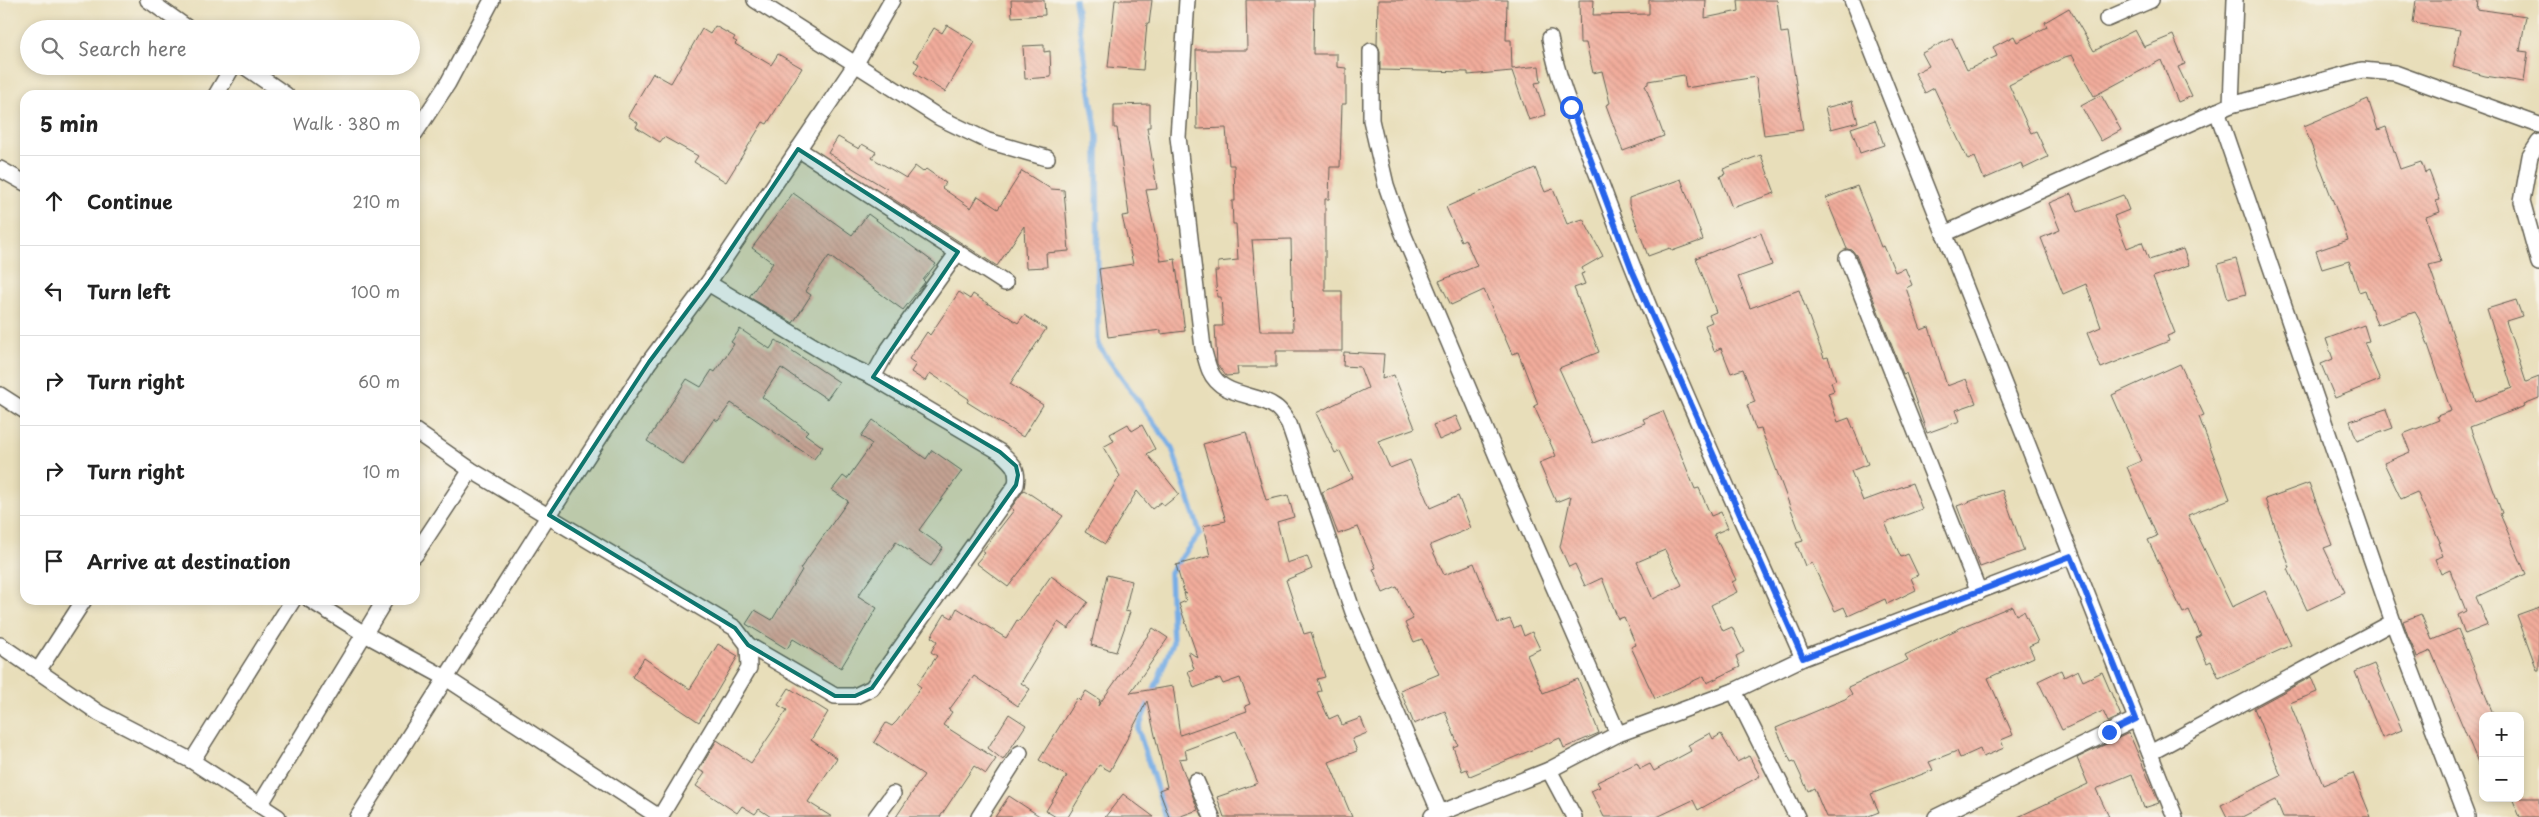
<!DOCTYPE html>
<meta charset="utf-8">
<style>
:root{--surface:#fff;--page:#f2f2f2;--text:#222;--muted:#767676;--line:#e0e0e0}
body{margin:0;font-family:"Playpen Sans",sans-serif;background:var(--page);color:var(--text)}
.controls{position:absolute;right:15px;bottom:15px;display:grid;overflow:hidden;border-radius:10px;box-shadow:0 2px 8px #0003}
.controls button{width:45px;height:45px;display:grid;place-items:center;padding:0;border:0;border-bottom:1px solid var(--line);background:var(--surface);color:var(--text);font:25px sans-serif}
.stop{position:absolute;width:15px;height:15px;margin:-11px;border:4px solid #2563eb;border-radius:50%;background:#fff}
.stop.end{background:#2563eb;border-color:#fff;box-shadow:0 1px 5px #0008}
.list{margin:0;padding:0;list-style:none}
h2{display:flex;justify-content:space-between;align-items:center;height:65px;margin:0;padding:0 20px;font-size:21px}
h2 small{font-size:16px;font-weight:400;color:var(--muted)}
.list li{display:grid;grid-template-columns:32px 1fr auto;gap:15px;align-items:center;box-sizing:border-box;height:90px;padding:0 20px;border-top:1px solid var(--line)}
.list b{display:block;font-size:19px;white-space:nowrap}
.list em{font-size:16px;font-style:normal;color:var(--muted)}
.icon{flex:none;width:28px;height:28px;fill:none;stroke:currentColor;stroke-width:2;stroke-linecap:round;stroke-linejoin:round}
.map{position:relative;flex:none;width:2539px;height:817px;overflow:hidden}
.search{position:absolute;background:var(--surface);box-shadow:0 2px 8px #0003;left:20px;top:20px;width:400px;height:55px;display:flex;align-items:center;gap:12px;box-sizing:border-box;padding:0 18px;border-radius:28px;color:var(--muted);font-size:19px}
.panel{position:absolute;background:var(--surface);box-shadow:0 2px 8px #0003;left:20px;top:90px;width:400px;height:515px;border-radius:15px}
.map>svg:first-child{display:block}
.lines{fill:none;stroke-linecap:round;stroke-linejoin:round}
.stream{stroke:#77ade5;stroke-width:5.5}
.building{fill:url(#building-back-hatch);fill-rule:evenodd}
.street-casing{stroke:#636053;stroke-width:18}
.street{stroke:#fff;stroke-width:15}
.route{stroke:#2563eb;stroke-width:6}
.marked{fill:#0f766e;fill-opacity:0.2;stroke:#0f766e;stroke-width:4;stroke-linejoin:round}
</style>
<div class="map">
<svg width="2539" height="817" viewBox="0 0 2539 817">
<defs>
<pattern id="building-back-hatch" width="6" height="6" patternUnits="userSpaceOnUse" patternTransform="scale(1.25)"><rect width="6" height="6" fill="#f1ac9b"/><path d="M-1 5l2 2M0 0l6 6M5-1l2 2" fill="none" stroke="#ce9385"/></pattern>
</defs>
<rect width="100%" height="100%" fill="#f7f3e8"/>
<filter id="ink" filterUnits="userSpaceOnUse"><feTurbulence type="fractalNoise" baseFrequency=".02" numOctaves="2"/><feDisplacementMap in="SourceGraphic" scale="10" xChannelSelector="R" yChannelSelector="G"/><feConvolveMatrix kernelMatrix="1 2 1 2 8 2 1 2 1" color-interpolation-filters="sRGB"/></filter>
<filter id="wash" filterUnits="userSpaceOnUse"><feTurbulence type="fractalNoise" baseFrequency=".0096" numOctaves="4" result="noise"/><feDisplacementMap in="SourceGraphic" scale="20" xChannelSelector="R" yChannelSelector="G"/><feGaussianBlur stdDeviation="1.12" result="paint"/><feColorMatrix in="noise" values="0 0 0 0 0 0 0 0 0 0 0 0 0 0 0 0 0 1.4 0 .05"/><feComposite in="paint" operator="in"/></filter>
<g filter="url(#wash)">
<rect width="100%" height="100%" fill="#e8deba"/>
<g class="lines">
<path class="stream" d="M1075,0L1097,135L1098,345L1172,448L1200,533L1170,573L1173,642L1138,729L1166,817"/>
</g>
<g id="blocks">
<g class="building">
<path d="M1011,0H1044L1045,15L1012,17Z"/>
<path d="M1115,0H1152L1149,24L1147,23L1143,70L1108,67Z"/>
<path d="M1246,0H1314L1313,54H1337V67L1346,68V104H1342L1340,167H1330L1329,199H1325V291H1342V351H1276V367H1237L1238,375L1226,376L1217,364L1215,326H1223L1221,297H1217L1215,271H1218V262L1238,260L1236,224H1233L1232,201H1235L1234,165H1229L1226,128L1197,129L1196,50H1247ZM1291,239L1293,331H1260L1252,240Z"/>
<path d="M1378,0H1507L1506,40H1511L1512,69L1539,66L1541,82L1535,83L1546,115L1529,120L1512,71L1468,75V72L1380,70V51L1377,44Z"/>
<path d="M1579,0H1594L1593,15L1649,14V0H1706L1705,18L1739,11L1738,0H1777L1781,33L1788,32L1803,130L1764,135L1756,77L1686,88L1684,75L1648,81V84L1645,85L1664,136L1623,151L1606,105L1610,103L1602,71L1593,73L1586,43H1580Z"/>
<path d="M2416,0H2478L2477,9L2526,16L2520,51L2528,52L2524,82L2485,76L2453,67L2460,30L2413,23Z"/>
<path d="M2069,8L2094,51L2135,30L2144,47L2173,35L2185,64L2178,67L2192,96L2178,102L2161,60L2094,96L2072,55L2065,57L2009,85L2031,133L2036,131L2048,157L2023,169L2021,163L1984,179L1975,157L1968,160L1934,88L1925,93L1915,73L1929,66L1922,53L1952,38L1967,70L1997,56L1993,47L2014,36L2017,42L2047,27L2045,22Z"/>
<path d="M947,25L975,42L945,92L914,73L919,64L914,61L934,28L942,33Z"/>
<path d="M715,26L735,37L733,40L737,42L735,44L771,65L778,54L802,68L767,124L763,122L726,182L694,162L698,156L664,137L660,142L636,127L638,123L628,116L653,73L671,83L702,29L710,34Z"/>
<path d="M1044,45V52L1050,51L1051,77L1025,79L1023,46Z"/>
<path d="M2101,95L2121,130L2101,141L2081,106Z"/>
<path d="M2368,99L2378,130L2386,127L2400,169L2421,162L2425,173L2429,171L2440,200L2436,201L2440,212L2426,217L2441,262L2429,265L2476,402L2512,388L2487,309L2516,300L2522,316L2506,321L2526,382L2539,377V398L2524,404L2525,406L2470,427L2502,513L2500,514L2526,574L2476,597L2488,625L2465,634L2458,615L2466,611L2450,570L2441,574L2435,559L2443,556L2438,543L2440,542L2417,492L2401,499L2384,463L2410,452L2403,434L2439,420L2437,416L2451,411L2419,319L2415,312L2377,325L2365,290L2359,292L2349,261L2322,269L2316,251L2348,240L2304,126Z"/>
<path d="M1852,101L1858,122L1831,129L1825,108Z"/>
<path d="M1150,104V127H1147L1157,189L1146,190L1161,261L1175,259L1185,331L1161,334V330L1108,337L1099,269L1133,264L1122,216L1129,215L1117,128H1114V105Z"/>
<path d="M1875,120L1884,145L1860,153L1851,128Z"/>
<path d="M838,137L859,149L862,144L876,152L872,158L906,178L915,166L923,172L926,169L946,183L942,188L971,208L978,196L998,209L1022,171L1051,189L1064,190L1069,251L1046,253L1047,267L1026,268L1024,226L997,266L884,193L887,189L828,153Z"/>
<path d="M1761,155L1775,193L1732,208L1720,176L1725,174L1723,169Z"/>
<path d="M1535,168L1545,192L1553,189L1567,224L1583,219L1603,256L1582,268L1584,273L1581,274L1585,284L1574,288L1599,352L1559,368L1593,443L1645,423L1643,419L1663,411L1695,489L1699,488L1711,516L1721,512L1728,528L1714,534L1736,580L1732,582L1737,592L1711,605L1723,631L1732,627L1744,652L1736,656L1740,667L1707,683L1704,676L1655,699L1631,647L1636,645L1624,617L1618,619L1602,578L1585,586L1575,564L1569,567L1560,547L1571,496L1556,502L1539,463L1556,456L1534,406L1538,404L1518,352L1512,354L1484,290L1451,305L1439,281L1477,266L1465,239L1461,241L1446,207ZM1665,550L1682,585L1653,599L1637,562Z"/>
<path d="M1681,179L1703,240L1672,251L1670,248L1648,256L1629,204V198Z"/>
<path d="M1857,186L1881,247L1884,246L1895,272L1905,268L1912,285L1906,288L1921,330L1929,327L1947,386L1966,379L1976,403L1956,410L1960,421L1927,433L1906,373L1903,374L1856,255L1852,250L1847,249L1826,198Z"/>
<path d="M793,193L852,235L868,214L936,264L923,280L925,282L903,310L829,256L805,291L811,295L793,323L749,297L773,263L752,248Z"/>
<path d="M2071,194L2078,212L2123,195L2129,210L2114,216L2127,248L2142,242L2149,260L2183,249L2189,265L2153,277L2175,333L2167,336L2169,341L2101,368L2087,333L2101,327L2086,284L2063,294L2041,238L2060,230L2049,203Z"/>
<path d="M1761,233L1772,265L1738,277L1750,308L1799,290L1824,358L1828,357L1836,380L1831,382L1834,391L1828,393L1838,422L1849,418L1868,464L1851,471L1863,501L1912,483L1922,509L1885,523L1901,557L1908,554L1918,575L1911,578L1916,590L1887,604L1885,599L1848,616L1844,607L1835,611L1812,563L1805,566L1796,543L1803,541L1761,429L1756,430L1747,405L1755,402L1743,369L1731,373L1721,348L1714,351L1705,325L1712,322L1709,315L1716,312L1696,258Z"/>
<path d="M2236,259L2246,294L2228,299L2218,264Z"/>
<path d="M959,292L970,299L973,294L1018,323L1024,315L1046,329L1010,384L1043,405L1023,437L967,402L969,399L930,373L925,381L911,372L916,364L909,359L927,332L930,335Z"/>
<path d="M2364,325L2369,341L2364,342L2380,380L2335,398L2321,364L2333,359L2326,339Z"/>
<path d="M740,329L770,349L776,340L839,382L827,399L781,368L762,397L808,431L805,434L823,447L814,459L731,403L718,421L714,419L683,465L647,441L687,379L701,387L712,370L715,372L734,344L731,342Z"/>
<path d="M1344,352L1384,354L1382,379L1394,375L1415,428L1378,441L1390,468L1410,460L1430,508L1458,496L1471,528L1430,545L1444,575L1474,563L1498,623L1510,619L1514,628L1520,625L1524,636L1532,632L1540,649L1527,655L1543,693L1578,679L1599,733L1564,748L1560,738L1470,776L1467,769L1462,771L1453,747L1458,745L1445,711L1414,724L1400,690L1439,674L1422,639L1414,642L1405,623L1413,619L1397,587L1383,593L1373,569L1376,568L1358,527L1338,534L1322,492L1353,478L1340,451L1335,453L1316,413L1368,388L1360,367L1343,366Z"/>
<path d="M2180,364L2204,415L2199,417L2230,499L2188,515L2232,607L2265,591L2291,645L2219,678L2211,661L2207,663L2196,638L2201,636L2189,610L2183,613L2148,540L2157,536L2127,467L2141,461L2112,395Z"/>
<path d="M2386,409L2393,428L2357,441L2350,421Z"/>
<path d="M1456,416L1462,430L1439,440L1433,425Z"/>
<path d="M873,420L926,459L932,450L962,471L919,530L943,547L931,566L896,542L858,596L877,608L841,668L793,639L787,649L746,624L755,610L772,620L802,570L800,569L848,501L832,490L843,476L847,479L872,444L861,436Z"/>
<path d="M1128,424L1132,431L1142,425L1155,449L1147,454L1179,494L1164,506L1161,502L1152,509L1137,491L1105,544L1085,532L1120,476L1103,447L1114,441L1110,434Z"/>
<path d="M1246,432L1266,500L1288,495L1294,517L1277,522L1287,563L1307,556L1312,569L1286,580L1304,634L1311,632L1325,677L1317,679L1321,691L1317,692L1329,719L1338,715L1342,725L1361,718L1367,733L1352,739L1357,751L1329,762L1352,817H1224L1217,797L1258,783L1236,731L1185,750L1187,758L1179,759L1198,810L1178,817H1169L1159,790L1167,787L1147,701L1110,771L1099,765L1068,817H1056L1046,811L1067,776L1039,760L1077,698L1080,701L1086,691L1100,700L1098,706L1153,628L1168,638L1130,693L1173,686L1180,735L1247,711L1245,706L1250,704L1240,678L1223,684L1220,678L1194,688L1188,671L1194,669L1188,651L1198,658L1179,604L1186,601L1184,593L1187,594L1184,592L1176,565L1210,556L1203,526L1226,521L1203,444Z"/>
<path d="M2309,483L2332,545L2324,548L2345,592L2307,610L2288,569L2290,568L2265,499Z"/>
<path d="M1024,490L1063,516L1008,587L976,563L985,553L982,551L1014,510L1011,508Z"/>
<path d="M2002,490L2024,551L1980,567L1957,506Z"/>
<path d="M1107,575L1132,581L1125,611L1130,612L1116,652L1091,645Z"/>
<path d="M1051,576L1088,602L1068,629L1058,622L1021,683L1030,689L1018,706L974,676L949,710L952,712L943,725L996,759L986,774L974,766L940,817H896L924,775L874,742L886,723L892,726L897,721L921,687L917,684L937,656L931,652L937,641L931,637L945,614L952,618L957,608L1006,638L1017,620L1019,621Z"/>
<path d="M2012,606L2016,615L2024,611L2038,642L2029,646L2034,657L1988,678L2013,735L2001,740L2004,748L1983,757L1980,749L1960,758L1957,751L1929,762L1933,770L1871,794L1879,812L1866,817H1826L1814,788L1808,791L1794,761L1791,762L1776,728L1845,699L1852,694L1848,687L1908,660L1905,655L1964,626Z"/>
<path d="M2539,607V670H2537L2517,615Z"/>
<path d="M2421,614L2432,640L2458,629L2494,716H2483V774L2431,651L2417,657L2408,636L2403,621Z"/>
<path d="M718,644L738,656L699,722L632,677L644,658L690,689Z"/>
<path d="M2374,664L2402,730L2382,738L2355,672Z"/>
<path d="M2061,670L2064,677L2078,670L2083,681L2102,672L2121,716L2108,722L2103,711L2062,730L2038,681Z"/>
<path d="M2311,677L2317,692L2290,703L2323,785L2353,773L2371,817H2283L2276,800L2242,817H2227L2221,805L2281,776L2254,708Z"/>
<path d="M789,688L828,712L811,740L837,758L808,802L832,817H771L759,809L755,814L742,806L737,813L696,786L705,773L699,770L717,740L751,763L787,710L778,705Z"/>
<path d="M1009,714L1026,725L1003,760L988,748Z"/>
<path d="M1710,733L1713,739L1721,734L1737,762L1749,756L1760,776L1698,810L1693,800L1657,817H1604L1591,791L1600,787L1597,782L1637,763L1640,769L1650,764L1654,771L1691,751L1688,745Z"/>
<path d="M2129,733L2159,803L2144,808L2132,774L2096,789L2109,817H2018L2088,784L2077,758Z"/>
<path d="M1123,794L1154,817H1105Z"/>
<path d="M1009,796L1041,817H995Z"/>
<path d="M2512,798H2539V817H2520Z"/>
</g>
</g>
</g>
<g filter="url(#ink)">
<use href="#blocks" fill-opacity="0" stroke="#636053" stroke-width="1"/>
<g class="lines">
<defs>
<g id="street">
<path d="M148,0L189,29"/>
<path d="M755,0L940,118L988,141L1047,158"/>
<path d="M1187,0L1178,137L1203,348C1205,355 1207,364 1210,371C1222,398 1257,392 1277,408C1282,412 1286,419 1289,424L1353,612L1440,813"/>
<path d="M1852,0L2175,817"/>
<path d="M2107,19L2151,0"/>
<path d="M1550,38C1559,89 1583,136 1601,184C1660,345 1734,501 1803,658"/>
<path d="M1371,51V120L1386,185L1402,231L1504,473L1618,734"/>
<path d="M244,66L286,95"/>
<path d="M216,95L233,66"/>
<path d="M2231,105L2235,0"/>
<path d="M2217,111L2393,622L2467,817"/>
<path d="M415,133L448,83L492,0"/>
<path d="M2539,142L2530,156L2522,201L2539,263"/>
<path d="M798,149L1005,283"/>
<path d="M0,169L25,183"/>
<path d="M1944,234L2231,105L2362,70L2395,73L2539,125"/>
<path d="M1847,258L1979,592"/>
<path d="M708,283L840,362L873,377L888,350L958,252"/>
<path d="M0,395L25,411"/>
<path d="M415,431L471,470L735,628L748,645L749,668L660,817"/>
<path d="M415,555L471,470"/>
<path d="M310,600L363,633L446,678L659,817"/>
<path d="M0,645L99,713L192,761L278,817"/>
<path d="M748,645L835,696H855L872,688L1016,485C1019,468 1012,463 1000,452L873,377"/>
<path d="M38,671L84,600"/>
<path d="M1734,691L1797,817"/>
<path d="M2150,753L2393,622"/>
<path d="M192,761L293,600"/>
<path d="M1549,770L1574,817"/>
<path d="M1196,781L1212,817"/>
<path d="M260,805L385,600"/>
<path d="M1432,816L1549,770L1618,734L1734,691L1803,658L2071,556"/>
<path d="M358,817L549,515L649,362L708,283L855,65L892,0"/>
<path d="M876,817L893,794"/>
<path d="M979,817L1020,753"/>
<path d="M1936,817L2136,719"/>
</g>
</defs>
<use href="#street" class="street-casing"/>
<use href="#street" class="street"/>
</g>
</g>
<g class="lines" filter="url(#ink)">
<path class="route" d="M1571,107L1632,270L1803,658L2071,556L2136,719L2109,732"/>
</g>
<path class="marked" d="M798,149L958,252L873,377L1000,452L1016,466L1018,475L1016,485L872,688L855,696H835L748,645L735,628L549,515L649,362L708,283Z"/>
</svg>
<div class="controls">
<button>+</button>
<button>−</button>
</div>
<div class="stop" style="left:1571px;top:107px"></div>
<div class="stop end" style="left:2109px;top:732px"></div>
<div class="search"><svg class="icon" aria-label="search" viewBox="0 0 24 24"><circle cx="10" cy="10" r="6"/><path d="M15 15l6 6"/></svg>Search here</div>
<section class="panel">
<h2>5 min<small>Walk · 380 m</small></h2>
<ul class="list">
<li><svg class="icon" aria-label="ahead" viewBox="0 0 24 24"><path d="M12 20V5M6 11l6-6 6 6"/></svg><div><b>Continue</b></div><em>210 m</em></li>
<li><svg class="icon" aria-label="left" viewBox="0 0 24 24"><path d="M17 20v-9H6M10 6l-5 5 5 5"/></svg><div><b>Turn left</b></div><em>100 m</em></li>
<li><svg class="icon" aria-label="right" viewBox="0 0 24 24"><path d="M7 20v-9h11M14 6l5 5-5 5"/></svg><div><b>Turn right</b></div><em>60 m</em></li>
<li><svg class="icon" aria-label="right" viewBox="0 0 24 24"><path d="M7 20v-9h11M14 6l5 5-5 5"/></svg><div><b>Turn right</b></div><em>10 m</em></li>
<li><svg class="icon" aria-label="arrive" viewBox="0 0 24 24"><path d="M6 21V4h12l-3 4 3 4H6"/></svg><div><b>Arrive at destination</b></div></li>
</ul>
</section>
</div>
